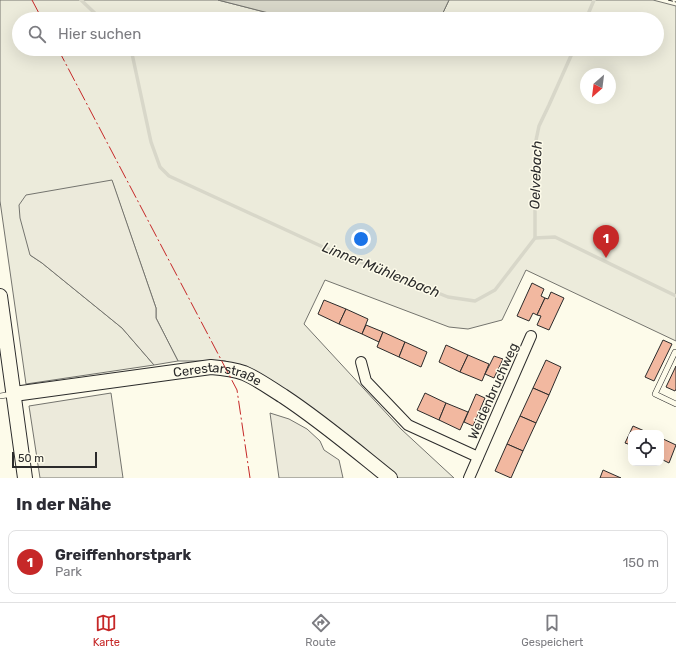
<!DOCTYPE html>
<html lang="de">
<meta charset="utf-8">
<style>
:root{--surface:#fff;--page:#f2f2f3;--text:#2b2b33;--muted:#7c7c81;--line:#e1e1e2;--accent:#c62828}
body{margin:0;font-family:Rubik,sans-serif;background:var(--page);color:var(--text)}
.controls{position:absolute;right:12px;bottom:12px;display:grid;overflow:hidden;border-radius:8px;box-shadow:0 4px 16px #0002}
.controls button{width:36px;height:36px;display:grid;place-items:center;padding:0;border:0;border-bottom:1px solid var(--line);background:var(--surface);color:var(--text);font:20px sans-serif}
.compass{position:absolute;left:580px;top:68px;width:36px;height:36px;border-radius:50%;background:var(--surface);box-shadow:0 4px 16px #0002;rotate:208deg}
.scale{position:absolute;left:12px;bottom:10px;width:85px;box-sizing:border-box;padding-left:4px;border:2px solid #2b2b2b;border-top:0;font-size:11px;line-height:14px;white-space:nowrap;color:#2b2b2b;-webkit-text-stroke:3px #fdfbea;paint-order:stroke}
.you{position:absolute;left:361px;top:239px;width:14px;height:14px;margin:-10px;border:3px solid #fff;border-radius:50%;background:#1a73e8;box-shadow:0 0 0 6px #1a73e833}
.badge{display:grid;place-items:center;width:26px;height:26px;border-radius:50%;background:var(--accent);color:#fff;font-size:13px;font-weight:700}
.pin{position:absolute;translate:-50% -33px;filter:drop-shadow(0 1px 2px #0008)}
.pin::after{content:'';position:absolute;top:21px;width:14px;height:12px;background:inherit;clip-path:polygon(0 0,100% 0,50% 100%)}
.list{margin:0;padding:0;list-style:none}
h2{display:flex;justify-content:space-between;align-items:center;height:52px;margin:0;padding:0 16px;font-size:17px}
h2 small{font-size:13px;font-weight:400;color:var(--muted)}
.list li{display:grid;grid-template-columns:26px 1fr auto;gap:12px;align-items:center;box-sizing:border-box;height:64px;margin:0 8px 8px;padding:0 8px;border:1px solid var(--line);border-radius:8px}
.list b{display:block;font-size:15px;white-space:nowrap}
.list p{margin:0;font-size:13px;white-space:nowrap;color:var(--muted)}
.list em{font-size:13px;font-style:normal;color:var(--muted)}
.icon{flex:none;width:22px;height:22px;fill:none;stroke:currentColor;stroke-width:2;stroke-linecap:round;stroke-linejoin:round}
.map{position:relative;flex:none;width:676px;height:478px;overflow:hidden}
.search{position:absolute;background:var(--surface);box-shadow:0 4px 16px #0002;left:12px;right:12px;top:12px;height:44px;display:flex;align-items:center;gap:10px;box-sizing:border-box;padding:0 14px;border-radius:22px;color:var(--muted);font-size:15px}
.sheet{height:124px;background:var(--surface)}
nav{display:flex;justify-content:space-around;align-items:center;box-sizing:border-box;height:56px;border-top:1px solid var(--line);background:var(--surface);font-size:11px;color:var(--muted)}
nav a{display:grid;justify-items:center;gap:2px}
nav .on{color:var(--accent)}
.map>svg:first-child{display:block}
.green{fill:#ecebdb;stroke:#74746e;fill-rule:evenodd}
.parking{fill:#eceadb;stroke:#74746e}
.water{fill:#d8d7c9;stroke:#74746e}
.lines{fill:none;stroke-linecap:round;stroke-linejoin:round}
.stream{stroke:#d8d7c9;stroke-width:3.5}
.building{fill:#f2b8a0;stroke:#2b2b2b}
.lane-casing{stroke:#2b2b2b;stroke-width:6}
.street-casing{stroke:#2b2b2b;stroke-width:12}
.secondary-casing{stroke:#2b2b2b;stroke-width:16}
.lane{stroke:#fdfbea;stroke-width:5}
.street{stroke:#fdfbea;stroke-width:10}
.secondary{stroke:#fdfbea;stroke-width:14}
.fence{stroke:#2b2b2b;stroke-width:1;stroke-dasharray:5 2;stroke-linecap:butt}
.power{stroke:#c62828;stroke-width:1;stroke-dasharray:14 3 2 3;stroke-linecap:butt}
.labels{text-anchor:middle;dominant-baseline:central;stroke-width:3;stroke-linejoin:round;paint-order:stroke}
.street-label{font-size:13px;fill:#2b2b2b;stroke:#fdfbea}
.water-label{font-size:14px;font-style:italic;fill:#2b2b2b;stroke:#fdfbea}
</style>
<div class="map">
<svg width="676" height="478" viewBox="0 0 676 478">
<rect width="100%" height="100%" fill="#fdfbea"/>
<path class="green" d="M0,0H218L292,19H19V49H657V19H440L449,0H653L676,6V341L526,270L502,320L468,329L449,327L325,280L304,324L401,429L454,478H398L308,405L251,370L225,361H178L156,318V308L112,181L30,255L42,263L122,328L154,365L26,384L0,201ZM586,74H610V98H586Z"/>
<g class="parking">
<path d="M112,180L156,308V318L178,361L154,365L122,328L42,263L30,255L20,218L19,205L26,195Z"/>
<path d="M111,393L123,478H40L29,406Z"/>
<path d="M270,413L289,419L307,429L320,441L324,450L339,460L343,478H279Z"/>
</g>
<path class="water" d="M218,0H449L440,19H292Z"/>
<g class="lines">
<g class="stream">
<path d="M81,0L101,19"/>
<path d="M586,19L594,0"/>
<path d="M131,49L151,142L160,167L169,176L323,247L448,297L475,301L495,290L535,238L555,237L676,296"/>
<path d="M535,238V145L539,126L549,105L574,49"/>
</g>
</g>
<g class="building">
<path d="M532,283L544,289L541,296L545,298L537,315L533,313L529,321L517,316Z"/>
<path d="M551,292L564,298L549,330L537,325L541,316L537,315L545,298L548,299Z"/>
<path d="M324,300L346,309L339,324L318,314Z"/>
<path d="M346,309L368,319L362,334L339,324Z"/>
<path d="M366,325L383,332L379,342L362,334Z"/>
<path d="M383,332L405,342L399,357L377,347Z"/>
<path d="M663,340L672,344L654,381L645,377Z"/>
<path d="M405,342L427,352L421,367L399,357Z"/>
<path d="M446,345L468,355L460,372L439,362Z"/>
<path d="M468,355L489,364L482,381L460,372Z"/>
<path d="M494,356L503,359L494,378L485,374Z"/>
<path d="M546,360L561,367L549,395L533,388Z"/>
<path d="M676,366V389L675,391L666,387Z"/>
<path d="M533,388L549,395L536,423L520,416Z"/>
<path d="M425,393L446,403L439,420L417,410Z"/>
<path d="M476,394L485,398L473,426L464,422Z"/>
<path d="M446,403L468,412L460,430L439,420Z"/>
<path d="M520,416L536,423L523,451L507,444Z"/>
<path d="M633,426L649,433H631V445L625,443Z"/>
<path d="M661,438L676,445L669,463L661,459Z"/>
<path d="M507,444L523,451L511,478L495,471Z"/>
<path d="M603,470L621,478H600Z"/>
</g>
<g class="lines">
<defs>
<g id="lane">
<path d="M675,352L655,394L676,404"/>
<path d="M0,396L13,394"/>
</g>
<g id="street">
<path d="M361,362L366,381L408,425L478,457"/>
<path d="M469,478L531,336"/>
</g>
<g id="secondary">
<path d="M0,296L25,478"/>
<path id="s1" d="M14,394L211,367C222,368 233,369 244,373C258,379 270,388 283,396C321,421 355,450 390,478"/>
</g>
</defs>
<use href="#lane" class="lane-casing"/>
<use href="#street" class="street-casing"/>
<use href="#secondary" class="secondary-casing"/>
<use href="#lane" class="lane"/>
<use href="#street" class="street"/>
<use href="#secondary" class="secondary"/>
<path class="fence" d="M668,0L676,2"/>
<g class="power">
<path d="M32,0L42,19"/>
<path d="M58,49L237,390L250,478"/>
</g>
</g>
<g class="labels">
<g class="street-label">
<text stroke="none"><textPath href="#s1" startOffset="206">Cerestarstraße</textPath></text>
<text transform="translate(493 391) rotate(-66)">Weidenbruchweg</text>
</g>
<g class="water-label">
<text transform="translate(536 175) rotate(-88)">Oelvebach</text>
<text transform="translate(381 270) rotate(22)">Linner Mühlenbach</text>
</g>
</g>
</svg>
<div class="controls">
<button><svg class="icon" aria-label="locate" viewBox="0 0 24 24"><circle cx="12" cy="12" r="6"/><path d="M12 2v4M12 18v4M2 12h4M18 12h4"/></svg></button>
</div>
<svg class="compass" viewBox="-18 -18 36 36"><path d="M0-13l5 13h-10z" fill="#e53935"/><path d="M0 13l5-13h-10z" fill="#7c7c81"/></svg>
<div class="scale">50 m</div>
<div class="you"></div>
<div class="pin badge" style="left:606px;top:258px">1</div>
<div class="search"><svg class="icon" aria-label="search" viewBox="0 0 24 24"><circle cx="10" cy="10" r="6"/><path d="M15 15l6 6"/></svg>Hier suchen</div>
</div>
<section class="sheet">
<h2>In der Nähe<small></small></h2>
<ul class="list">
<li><span class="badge">1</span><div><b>Greiffenhorstpark</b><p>Park</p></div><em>150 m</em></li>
</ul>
</section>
<nav>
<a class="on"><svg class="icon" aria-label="map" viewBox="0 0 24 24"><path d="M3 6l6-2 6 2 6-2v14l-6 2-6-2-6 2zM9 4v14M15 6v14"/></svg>Karte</a>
<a><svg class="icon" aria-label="directions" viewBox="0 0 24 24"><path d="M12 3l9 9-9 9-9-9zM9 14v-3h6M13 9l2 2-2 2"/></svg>Route</a>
<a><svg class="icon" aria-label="saved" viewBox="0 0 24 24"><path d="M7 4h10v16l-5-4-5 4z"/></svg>Gespeichert</a>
</nav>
